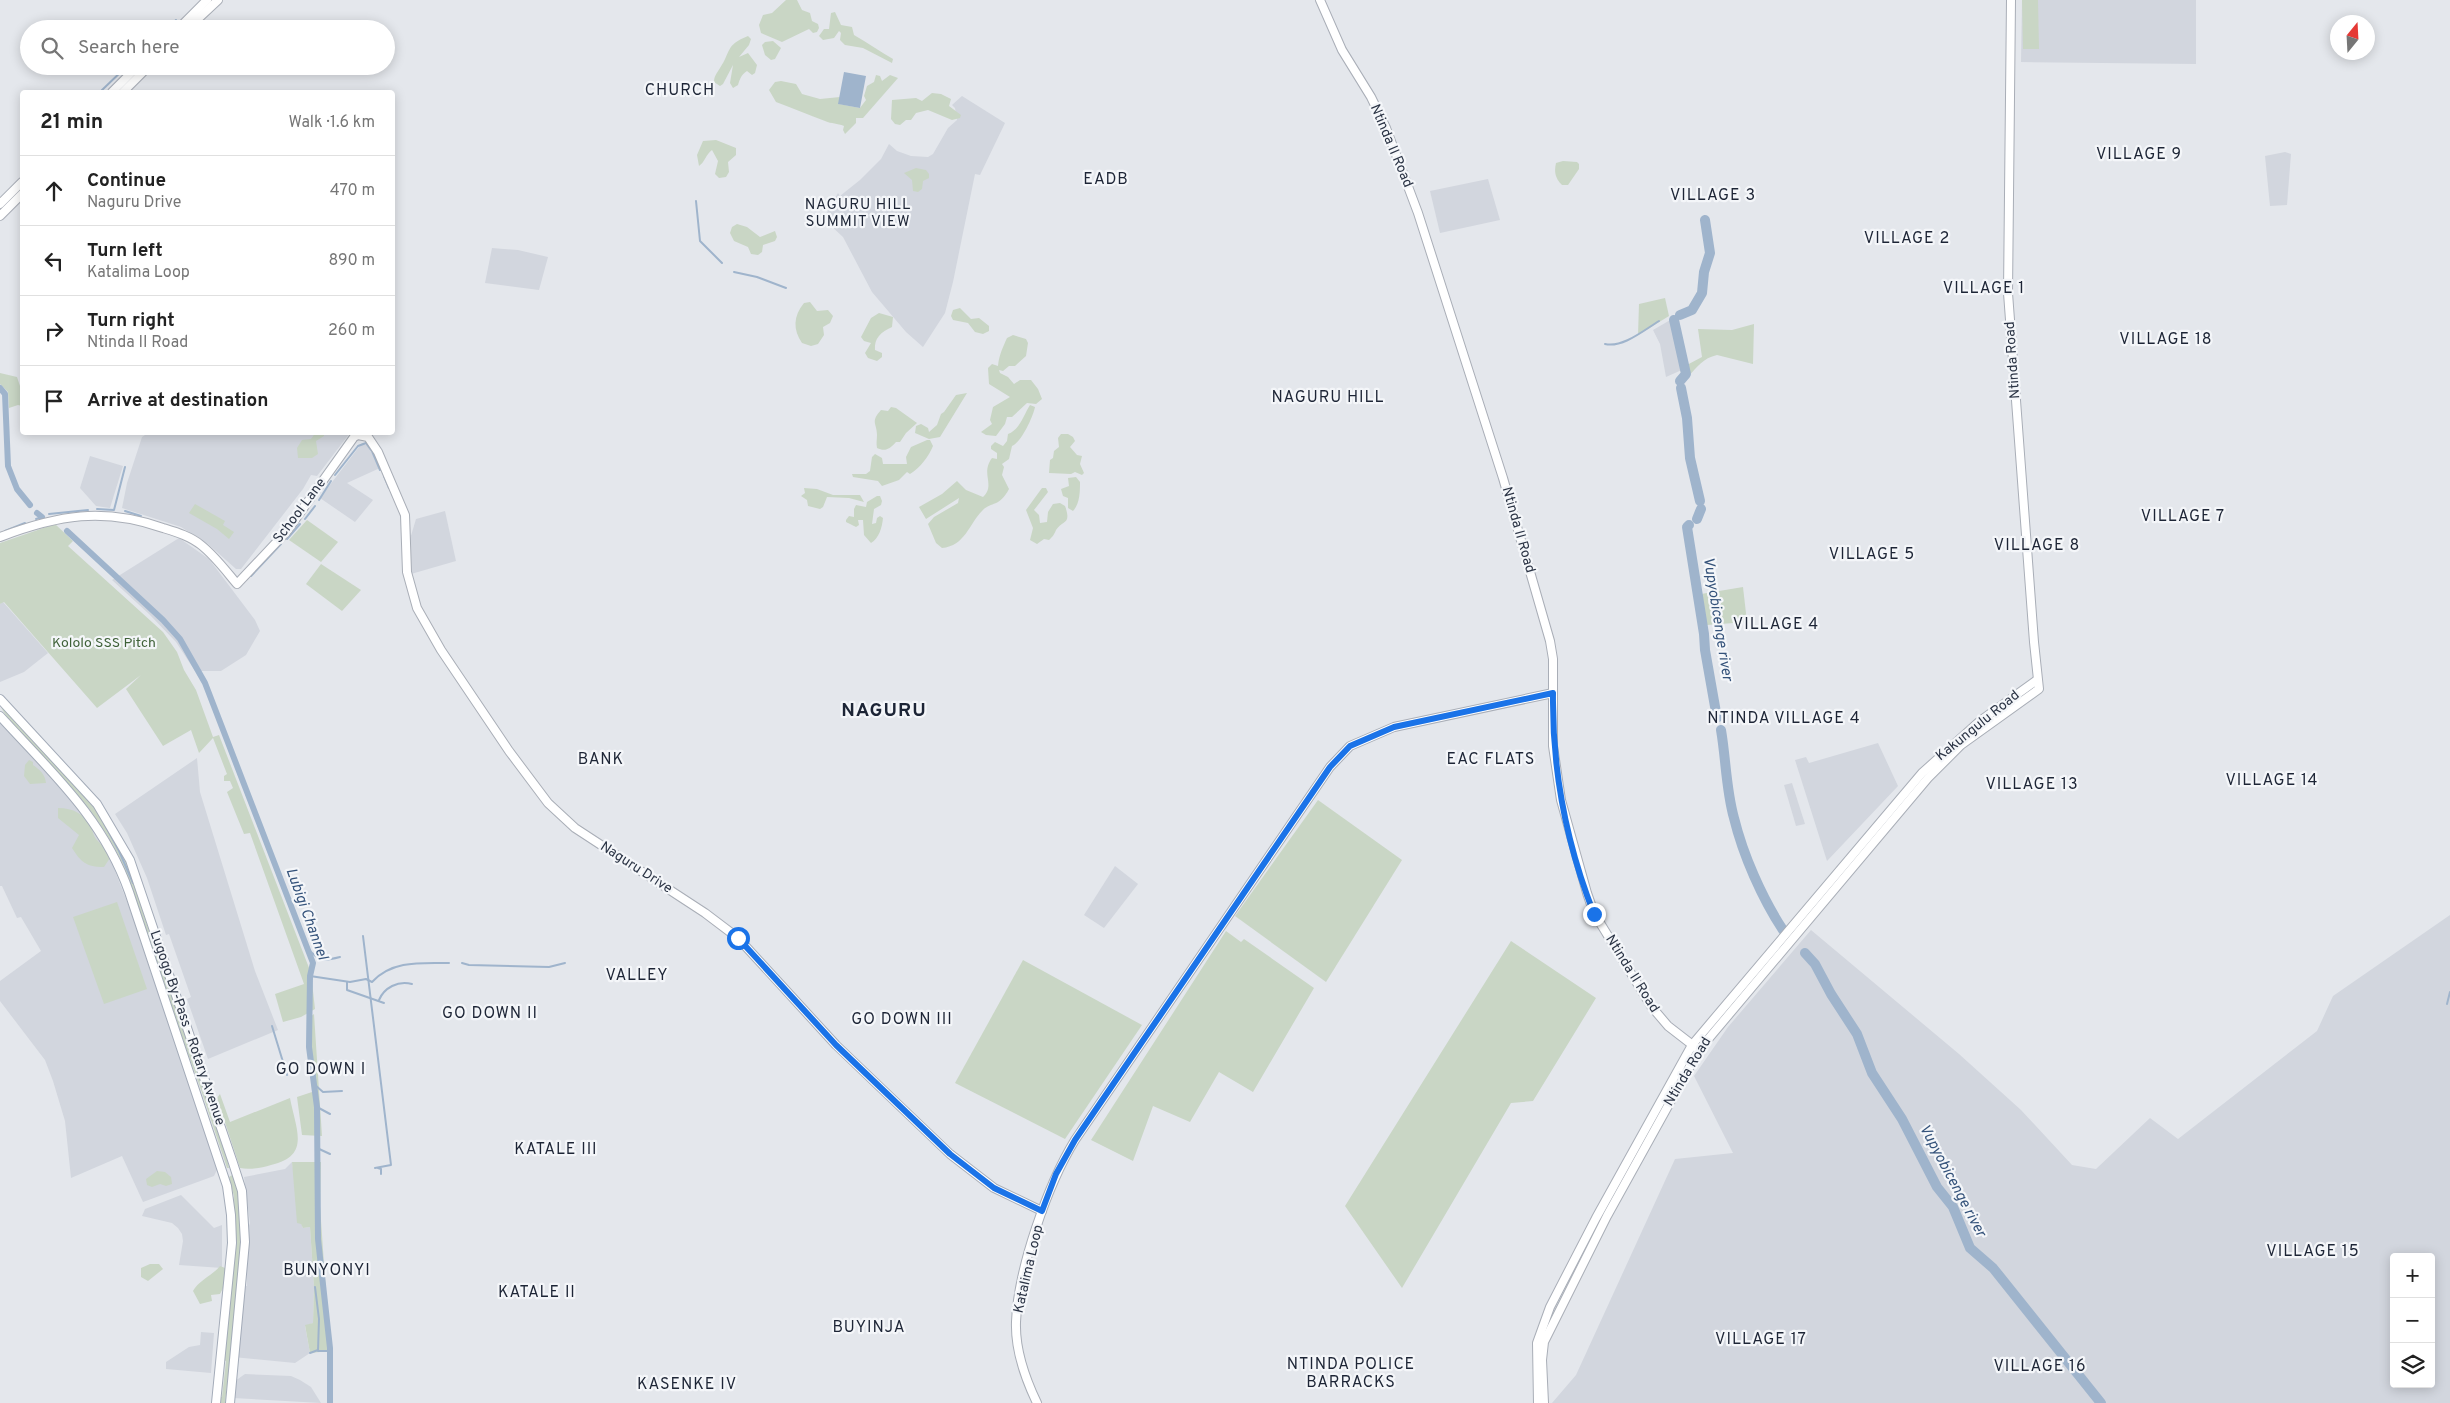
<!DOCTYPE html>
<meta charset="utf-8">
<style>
:root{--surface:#fff;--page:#f6f6f6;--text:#222;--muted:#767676;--line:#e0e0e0}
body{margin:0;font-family:Overpass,sans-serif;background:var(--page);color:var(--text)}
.controls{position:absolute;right:15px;bottom:15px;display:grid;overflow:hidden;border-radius:5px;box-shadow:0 2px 12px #0003}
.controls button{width:45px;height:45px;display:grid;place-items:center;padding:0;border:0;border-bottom:1px solid var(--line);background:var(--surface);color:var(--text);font:25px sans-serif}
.compass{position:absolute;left:2330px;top:15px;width:45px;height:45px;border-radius:50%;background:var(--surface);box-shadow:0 2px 12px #0003;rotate:18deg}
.stop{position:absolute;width:15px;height:15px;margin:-11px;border:4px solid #1a73e8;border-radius:50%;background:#fff}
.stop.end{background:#1a73e8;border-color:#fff;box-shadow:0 1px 5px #0008}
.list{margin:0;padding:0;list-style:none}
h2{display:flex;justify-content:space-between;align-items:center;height:65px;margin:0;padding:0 20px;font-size:21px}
h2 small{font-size:16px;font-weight:400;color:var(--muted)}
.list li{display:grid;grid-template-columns:32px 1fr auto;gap:15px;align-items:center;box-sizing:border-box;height:70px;padding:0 20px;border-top:1px solid var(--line)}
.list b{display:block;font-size:19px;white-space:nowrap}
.list p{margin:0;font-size:16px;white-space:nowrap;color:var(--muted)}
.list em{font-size:16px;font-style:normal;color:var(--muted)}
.icon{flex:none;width:28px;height:28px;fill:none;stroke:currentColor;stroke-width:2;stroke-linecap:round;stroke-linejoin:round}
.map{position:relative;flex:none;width:2450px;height:1403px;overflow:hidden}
.search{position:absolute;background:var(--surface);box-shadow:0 2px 12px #0003;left:20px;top:20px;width:375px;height:55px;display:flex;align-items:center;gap:12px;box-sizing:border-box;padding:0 18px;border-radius:28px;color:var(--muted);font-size:19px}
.panel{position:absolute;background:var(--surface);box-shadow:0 2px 12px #0003;left:20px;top:90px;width:375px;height:345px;border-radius:5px}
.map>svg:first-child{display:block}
.built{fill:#d2d6de;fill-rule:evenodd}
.green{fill:#c9d6c5}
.water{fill:#9fb4cc}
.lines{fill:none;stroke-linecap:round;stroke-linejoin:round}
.stream{stroke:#9fb4cc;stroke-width:2}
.canal{stroke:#9fb4cc;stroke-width:6}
.river{stroke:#9fb4cc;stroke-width:10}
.secondary-casing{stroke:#a9aeb7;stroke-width:10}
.primary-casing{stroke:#a3abb8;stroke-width:10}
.secondary{stroke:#fff;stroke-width:8}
.primary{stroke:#fff;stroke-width:8}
.route{stroke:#1a73e8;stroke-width:6}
.labels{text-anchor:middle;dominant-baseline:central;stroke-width:4.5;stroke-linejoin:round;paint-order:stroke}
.street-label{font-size:14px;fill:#2b3445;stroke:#f4f6f9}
.park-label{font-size:14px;fill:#3f6138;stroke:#f4f6f9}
.neighbourhood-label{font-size:15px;letter-spacing:1px;fill:#1d2536;stroke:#f4f6f9}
.water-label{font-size:15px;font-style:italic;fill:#34527a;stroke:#f4f6f9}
.quarter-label{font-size:16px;letter-spacing:1px;fill:#1d2536;stroke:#f4f6f9}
.district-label{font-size:19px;font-weight:bold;letter-spacing:1px;fill:#1d2536;stroke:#f4f6f9}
</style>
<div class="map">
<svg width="2450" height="1403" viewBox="0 0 2450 1403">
<rect width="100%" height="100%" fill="#e4e7ec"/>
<g class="built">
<path d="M2022,0H2196V64L2021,62Z"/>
<path d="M962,96L1005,123L980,175L975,174L953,282L945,313L923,347L906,332L872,292L843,237L828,223L826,217L828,210L838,193L840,196L860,180L881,159L889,144L897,151L911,156L928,157L933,154L948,128L957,120L955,108L952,105Z"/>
<path d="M2285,152L2291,154L2287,205L2270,206L2265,156Z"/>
<path d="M1488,179L1500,220L1440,233L1430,191Z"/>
<path d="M492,248L518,250L548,257L539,290L485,283Z"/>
<path d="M1672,319L1684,369L1666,377L1660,344L1653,330Z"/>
<path d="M148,433H350L317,476L311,475L303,489L241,569H236L208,544L181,527L122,508L127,483L142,437Z"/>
<path d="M362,443L369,446L380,468L347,483L373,500L355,522L320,498Z"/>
<path d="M90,456L123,466L110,508L96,506L80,488Z"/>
<path d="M445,511L456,561L411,574L410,539L416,519Z"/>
<path d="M179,538L209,559L255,620L260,631L246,655L221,671H195L176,642L149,614L112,580Z"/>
<path d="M3,602L48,653L24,672L0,682V604Z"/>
<path d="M0,722L71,798L93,825L110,858L148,956L218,1168L214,1176L143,1202L122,1156L71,1178L65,1121L53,1081L45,1060L0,1001V981L41,951L21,917L17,918L2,886H0Z"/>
<path d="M1878,743L1898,786L1827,861L1795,760L1806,757L1809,763Z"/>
<path d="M197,758L200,792L255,971L278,1030L208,1059L187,999L191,997L169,934L166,935L147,878L127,833L115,814Z"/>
<path d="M1792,783L1805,824L1796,826L1784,785Z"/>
<path d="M1115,866L1138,884L1104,928L1084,915Z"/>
<path d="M2450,915V1403H1552L1576,1375L1675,1159L1733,1153L1694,1076L1728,1027L1811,930L1959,1054L2021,1110L2072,1165L2096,1169L2150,1118L2178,1139L2317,1031L2333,996ZM2394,1257H2431V1384H2394Z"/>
<path d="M292,1162L301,1223L303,1228L310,1227L314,1287L313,1323L305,1326L310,1353L295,1363L233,1357L242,1286H247L246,1234L250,1223L244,1177L285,1169Z"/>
<path d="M181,1195L214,1228L222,1225V1268L179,1265L183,1241L182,1234L178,1228L172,1223L142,1216L145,1209Z"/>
<path d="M201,1332L214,1333L211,1373L166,1369V1362L189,1347L200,1345Z"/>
<path d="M245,1374L291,1376L300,1380L311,1387L321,1403L233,1398L235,1381Z"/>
</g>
<g class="green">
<path d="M786,0H797L802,10L810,13L812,21L818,24L819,28L817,32L813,33L809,29L782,42L761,33L759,25L763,15L772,13Z"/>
<path d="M2022,0H2038L2039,49H2023Z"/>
<path d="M835,12L841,25L852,27L854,35C868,43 879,51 893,59L892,63L863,48L845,45L840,40L841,33L839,31L834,38L823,40L819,36L824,29H829L831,13Z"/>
<path d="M748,36L751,39L749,45L739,57L748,53L757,65L755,73L752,75L747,71C741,75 740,79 738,85L733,88L730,83L733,65L723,84L720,86L714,82C714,76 717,73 720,68C731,52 725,45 748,36Z"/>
<path d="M773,41L781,48L775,59L771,60L765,55L762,45L765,42Z"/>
<path d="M876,75L880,76L882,81L890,75L898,78L863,118H856V123L845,134L843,130L844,126C837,123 832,124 825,121C808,115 793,108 776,102L769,90L775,82L781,81L796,84L802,94L820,99L840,97L839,104L860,108L866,100L864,96L867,86L874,82Z"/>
<path d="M932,93L941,94L951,99L949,106L961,115L960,118L952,120L928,110L916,113L911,120H906L900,125L895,124L891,119L892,100L916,98L922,101Z"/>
<path d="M716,140L736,148V155L728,162L729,172L726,177L719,178L715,174L718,161L712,150C706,154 705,162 699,166L697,155L703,141Z"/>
<path d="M1563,161L1577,162L1579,164V169L1568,185H1562C1555,178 1554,172 1556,163Z"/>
<path d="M916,168L926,170L929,174V178L923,181L922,189L918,192L913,191L912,180L904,173Z"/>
<path d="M737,224L747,227L760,237L775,231L777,237L775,241L763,245L762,252L758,255L751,254L748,247L734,241L730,233L732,227Z"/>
<path d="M1665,298L1669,316L1638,335L1639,304Z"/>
<path d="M810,302L817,311L828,310L833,316L830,323L823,327L824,335L818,344L811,346L802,343C793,330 793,316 804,303Z"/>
<path d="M960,308L971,319L979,318L989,326V331L983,334L975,332L968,323L953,320L951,316L953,310Z"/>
<path d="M879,313L893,317L892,327C881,332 874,338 875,350L882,353V357L877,361L868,358L865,353L871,343L864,341L861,337L871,318Z"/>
<path d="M1754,324L1753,364L1717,355C1703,358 1697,367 1688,377L1685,366L1702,357L1698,329L1732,330Z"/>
<path d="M1013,335L1026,339L1028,343L1026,356L1015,366H1009L1003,371L999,370L1000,373L1008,377L1014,384L1020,380H1031L1038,389L1042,399L1036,404L1027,403L1012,417H1007L1005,424L996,436L986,435L981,432L992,424L990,420L993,407L1010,397L989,384L988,368L992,364L998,366C999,355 1003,347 1007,338Z"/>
<path d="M0,373L17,377L22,392V406L18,405L9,408L8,392L0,384Z"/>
<path d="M967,393L940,437L929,439L915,433L916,426L921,424L928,428L929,432L937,425L941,414L944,412L956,395Z"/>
<path d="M1030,405L1035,407C1033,417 1021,443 1012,446L1009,459L1002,464L1004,467L1002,475L1009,489C999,508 991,501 982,511C969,524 965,546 942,548L936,543L928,524L934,517L958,503L959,498L926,519L919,507L942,494L957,481L966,490L983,497C996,485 980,474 992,458L997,459V453L991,449V446L995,442L1003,446L1007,441L1008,434C1020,430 1024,414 1030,405Z"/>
<path d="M891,407L896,408L917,423L906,433L900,442H896C890,449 885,452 877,448C876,443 877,439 877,435C877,423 870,422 881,410L888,411Z"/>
<path d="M316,432L324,433V436L316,441L318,454L312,458H298L297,448L302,440L311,439Z"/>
<path d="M1061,434H1068L1073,437L1075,441L1070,447L1077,455L1082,456L1080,464L1084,473L1082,475L1075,472L1071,474L1049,473L1050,460L1053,458L1054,451L1059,447L1058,438Z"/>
<path d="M927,440H930L933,446C929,456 920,468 910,474L907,472L899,480L882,486L878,481L853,477L852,474H866L870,471L872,457L875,454L882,458L883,464H907L906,457L911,447Z"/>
<path d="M1076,477L1080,482C1080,491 1080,504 1073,511L1068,508V498L1063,496L1061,489L1069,486L1068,478Z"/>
<path d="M804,488L817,489L833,495H860L864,502L849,498L827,497L823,507L820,509L808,506L807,500L801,496L805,493Z"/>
<path d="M1042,488H1046L1048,492L1034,510L1039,515L1040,523L1047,522L1048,512L1053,504L1060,503L1065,506C1072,525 1062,520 1056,530C1054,535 1053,536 1049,540L1044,539L1037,544L1030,540L1033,528L1026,510Z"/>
<path d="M877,496H880L882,501L881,505L874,509L872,524L876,523L877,518L880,516L883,518C882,528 879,538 871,543L864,535L863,520H858L859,525L856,527L846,522V520L849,516L854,517V509L856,505L866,507L867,502Z"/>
<path d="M195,504L225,521L223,525L234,532L229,539L217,529L189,513Z"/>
<path d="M307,520L338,542L321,562L289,540Z"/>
<path d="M55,524L73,541L68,546L163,632L177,652L184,670L196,690L213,737L219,735L311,973L315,1009L301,1017L283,1022L275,994L304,984L250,833L244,834L227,792L233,788L230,781H224V776L227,774L213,738L199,753L191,730L163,746L126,689L141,675L97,708L4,602L0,604V543Z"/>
<path d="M321,564L361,590L342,611L306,584Z"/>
<path d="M1743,587L1747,622L1707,625L1701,594Z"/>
<path d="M0,703L90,800L106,822L128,864L159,963L157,962C146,932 138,902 126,872C112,837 88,806 63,778C52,765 0,716 0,703Z"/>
<path d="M29,760L33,762V765C40,770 45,774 46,783L30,784L24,776L25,765Z"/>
<path d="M1318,800L1402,860L1326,982L1235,916Z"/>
<path d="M58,808C73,808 85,814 91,827C93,831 93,835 96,839C102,845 106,849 110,858L104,867C86,867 81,862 72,848L79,835L58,818Z"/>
<path d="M117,902L147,989L104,1004L73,917Z"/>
<path d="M1226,931L1241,942L1244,939L1314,988L1253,1092L1219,1072L1190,1122L1153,1106L1133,1161L1091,1140Z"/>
<path d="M1511,941L1596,998L1533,1101L1511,1103L1402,1288L1345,1206Z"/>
<path d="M1023,960L1142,1025L1065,1139L955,1083Z"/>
<path d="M163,966L223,1139L229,1168H227L200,1087L158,971Z"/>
<path d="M314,1014L322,1136L302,1135L297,1097L312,1092L308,1031L310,1017Z"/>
<path d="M220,1094L230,1122L290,1098C296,1130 311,1156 271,1165C261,1168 249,1170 240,1168L217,1098Z"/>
<path d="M292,1162H321L320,1206L330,1351L310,1353L305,1325L313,1323L314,1287L310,1227L303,1228L301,1224L297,1223Z"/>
<path d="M157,1171L165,1172L171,1177L172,1184L166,1186L160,1184L152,1187L147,1185L146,1179Z"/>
<path d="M234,1174L239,1193L241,1251L225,1403H219V1397H222L226,1361L223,1360L235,1244L234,1196L229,1177Z"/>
<path d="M150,1264H159L163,1269L148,1281L141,1277V1268Z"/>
<path d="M220,1266L225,1268L226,1282L220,1294L211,1295L212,1301L200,1304L193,1291C199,1280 212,1276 220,1266Z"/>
</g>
<path class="water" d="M844,72L866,76L860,108L838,104Z"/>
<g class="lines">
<g class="stream">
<path d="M167,29L176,20"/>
<path d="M100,92L127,66"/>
<path d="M696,201L700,241L722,263"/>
<path d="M734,272L757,277L786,288"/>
<path d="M1605,344C1623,348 1644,330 1659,321"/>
<path d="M372,451L380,470"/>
<path d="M335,475L358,446L366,443L371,450"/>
<path d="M384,476L389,488"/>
<path d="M319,500L331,481"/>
<path d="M97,509L114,510L125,467"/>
<path d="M125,511L141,516"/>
<path d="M49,514L88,510"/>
<path d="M36,519L42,517"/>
<path d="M305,519L315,506"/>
<path d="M5,531L25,523"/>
<path d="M287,539L300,524"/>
<path d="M251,576L281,544"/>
<path d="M104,823L119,851L133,883"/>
<path d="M363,936L391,1165L375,1168"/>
<path d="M308,949C320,962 324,961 340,957"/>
<path d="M462,963L469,965L549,967L565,963"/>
<path d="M310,976L350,982L366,979L372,982C392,960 421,963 449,963"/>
<path d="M347,982V990L384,1003"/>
<path d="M379,1000C384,988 398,980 412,984"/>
<path d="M2447,1004L2450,992"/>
<path d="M272,1026L287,1075"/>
<path d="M313,1065L352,1064"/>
<path d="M315,1085L323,1092L342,1091"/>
<path d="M317,1107L330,1114"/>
<path d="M317,1148L330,1154"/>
<path d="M378,1168L381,1169V1174"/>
<path d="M315,1287L319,1319L318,1351H330V1348"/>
<path d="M310,1353L318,1350"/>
</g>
<g class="canal">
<path d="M0,388L5,394L8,466L17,489L30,505"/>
<path d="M37,513L42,517"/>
<path d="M67,531L163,620L180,639L205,683L313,963L310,976L309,1047L317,1107L318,1239L330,1348V1403"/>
</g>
<g class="river">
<path d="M1680,315L1692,310L1702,293L1704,272L1710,253L1705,220"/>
<path d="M1674,320L1686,374L1680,381"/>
<path d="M1681,388L1687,418L1690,458L1700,501"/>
<path d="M1697,519L1701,509"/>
<path d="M1689,525L1687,527L1704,634L1705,650L1717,718"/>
<path d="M1721,730C1726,759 1726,790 1734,818C1743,855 1762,898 1783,930"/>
<path d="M1805,953L1815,964L1831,994L1857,1034L1872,1073L1902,1119L1937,1187L1953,1207L1970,1248L1993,1268L2101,1403"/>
</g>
<defs>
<g id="secondary">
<path d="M1320,0L1342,50L1371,97L1386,128L1418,213L1503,478L1550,641L1553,659V746L1561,800L1587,893L1594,913L1651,1006L1668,1026L1699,1050"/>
<path d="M178,29L207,0"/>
<path d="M187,29L218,0"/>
<path d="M112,92L138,66"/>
<path d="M123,92L149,66"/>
<path d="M0,204L22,182"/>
<path d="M0,216L22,194"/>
<path d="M0,537C58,515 103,507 163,528C176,532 190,536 201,545C215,556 226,571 237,584L287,531L354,437L358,435L368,437L378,452L405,515L407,572L417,608L441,650L509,751L548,803L575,828L705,913L738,938L836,1045L950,1154L994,1188L1042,1211"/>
<path d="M1037,1403C1025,1378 1015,1350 1016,1322C1018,1269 1048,1184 1075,1140L1330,767L1350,746L1394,727L1553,693"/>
<path d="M1538,1403L1537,1343L1550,1307L1596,1218L1692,1045L1922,773L1980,721L2037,680"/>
<path d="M1544,1403L1542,1360L1544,1342L1607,1216L1699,1050L1928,778L1961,745L2039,689L2034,642L2008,293L2011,0"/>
</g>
<g id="primary">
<path d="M0,699L97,804L130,860L233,1163L242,1191L245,1242L230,1403"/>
<path d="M0,716C51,772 103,818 129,892L227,1186L231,1215L232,1243L216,1403"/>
</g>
</defs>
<use href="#secondary" class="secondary-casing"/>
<use href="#primary" class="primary-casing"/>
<use href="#secondary" class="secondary"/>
<use href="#primary" class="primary"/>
</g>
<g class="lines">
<path class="route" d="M738,938L836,1045L950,1154L994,1188L1042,1211L1056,1174L1075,1140L1330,767L1350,746L1394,727L1553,693C1552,769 1566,843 1594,914"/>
</g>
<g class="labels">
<g class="street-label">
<text transform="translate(1391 146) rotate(67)">Ntinda II Road</text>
<text transform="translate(2013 360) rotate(-94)">Ntinda Road</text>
<text transform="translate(300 511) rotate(-53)">School Lane</text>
<text transform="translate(1518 530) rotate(74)">Ntinda II Road</text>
<text transform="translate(1978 726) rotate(-39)">Kakungulu Road</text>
<text transform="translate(636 868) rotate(33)">Naguru Drive</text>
<text transform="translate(1632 974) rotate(58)">Ntinda II Road</text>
<text transform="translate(187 1028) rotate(71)">Lugogo By-Pass - Rotary Avenue</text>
<text transform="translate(1688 1072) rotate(-59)">Ntinda Road</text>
<text transform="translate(1029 1269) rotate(-77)">Katalima Loop</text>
</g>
<g class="park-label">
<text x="104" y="643">Kololo SSS Pitch</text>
</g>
<g class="neighbourhood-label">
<text x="858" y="205">NAGURU HILL<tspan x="858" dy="17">SUMMIT VIEW</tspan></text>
</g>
<g class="water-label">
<text transform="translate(1717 619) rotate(81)">Vupyobicenge river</text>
<text transform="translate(306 914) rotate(70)">Lubigi Channel</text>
<text transform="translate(1952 1181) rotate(62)">Vupyobicenge river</text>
</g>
<g class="quarter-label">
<text x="680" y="91">CHURCH</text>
<text x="2139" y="155">VILLAGE 9</text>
<text x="1106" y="180">EADB</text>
<text x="1713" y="196">VILLAGE 3</text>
<text x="1907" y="239">VILLAGE 2</text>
<text x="1984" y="289">VILLAGE 1</text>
<text x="2166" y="340">VILLAGE 18</text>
<text x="1328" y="398">NAGURU HILL</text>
<text x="2183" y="517">VILLAGE 7</text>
<text x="2037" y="546">VILLAGE 8</text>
<text x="1872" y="555">VILLAGE 5</text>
<text x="1776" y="625">VILLAGE 4</text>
<text x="1784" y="719">NTINDA VILLAGE 4</text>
<text x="601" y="760">BANK</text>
<text x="1491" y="760">EAC FLATS</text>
<text x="2272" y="781">VILLAGE 14</text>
<text x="2032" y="785">VILLAGE 13</text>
<text x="637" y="976">VALLEY</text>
<text x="490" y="1014">GO DOWN II</text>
<text x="902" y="1020">GO DOWN III</text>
<text x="321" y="1070">GO DOWN I</text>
<text x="556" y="1150">KATALE III</text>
<text x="2313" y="1252">VILLAGE 15</text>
<text x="327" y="1271">BUNYONYI</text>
<text x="537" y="1293">KATALE II</text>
<text x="869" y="1328">BUYINJA</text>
<text x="1761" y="1340">VILLAGE 17</text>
<text x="1351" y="1365">NTINDA POLICE<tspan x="1351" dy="18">BARRACKS</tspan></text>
<text x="2040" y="1367">VILLAGE 16</text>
<text x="687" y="1385">KASENKE IV</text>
</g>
<g class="district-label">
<text x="884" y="711">NAGURU</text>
</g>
</g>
</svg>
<div class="controls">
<button>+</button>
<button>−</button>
<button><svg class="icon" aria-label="layers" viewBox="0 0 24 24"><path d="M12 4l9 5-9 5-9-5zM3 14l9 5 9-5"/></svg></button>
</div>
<svg class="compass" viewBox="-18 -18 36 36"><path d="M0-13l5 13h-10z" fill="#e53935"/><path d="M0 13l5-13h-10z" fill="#767676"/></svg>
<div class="stop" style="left:738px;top:938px"></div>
<div class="stop end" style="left:1594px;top:914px"></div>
<div class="search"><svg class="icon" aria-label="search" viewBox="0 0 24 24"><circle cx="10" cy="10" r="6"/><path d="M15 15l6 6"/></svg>Search here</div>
<section class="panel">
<h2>21 min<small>Walk · 1.6 km</small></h2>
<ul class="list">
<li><svg class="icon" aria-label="ahead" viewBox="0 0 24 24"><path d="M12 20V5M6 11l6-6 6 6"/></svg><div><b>Continue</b><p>Naguru Drive</p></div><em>470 m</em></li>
<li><svg class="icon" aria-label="left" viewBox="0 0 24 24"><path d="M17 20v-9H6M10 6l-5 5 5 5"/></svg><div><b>Turn left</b><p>Katalima Loop</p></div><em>890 m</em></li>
<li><svg class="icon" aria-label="right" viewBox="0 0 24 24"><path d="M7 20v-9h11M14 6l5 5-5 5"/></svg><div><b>Turn right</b><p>Ntinda II Road</p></div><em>260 m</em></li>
<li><svg class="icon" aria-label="arrive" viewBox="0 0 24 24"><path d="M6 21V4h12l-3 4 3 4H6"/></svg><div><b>Arrive at destination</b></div></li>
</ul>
</section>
</div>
